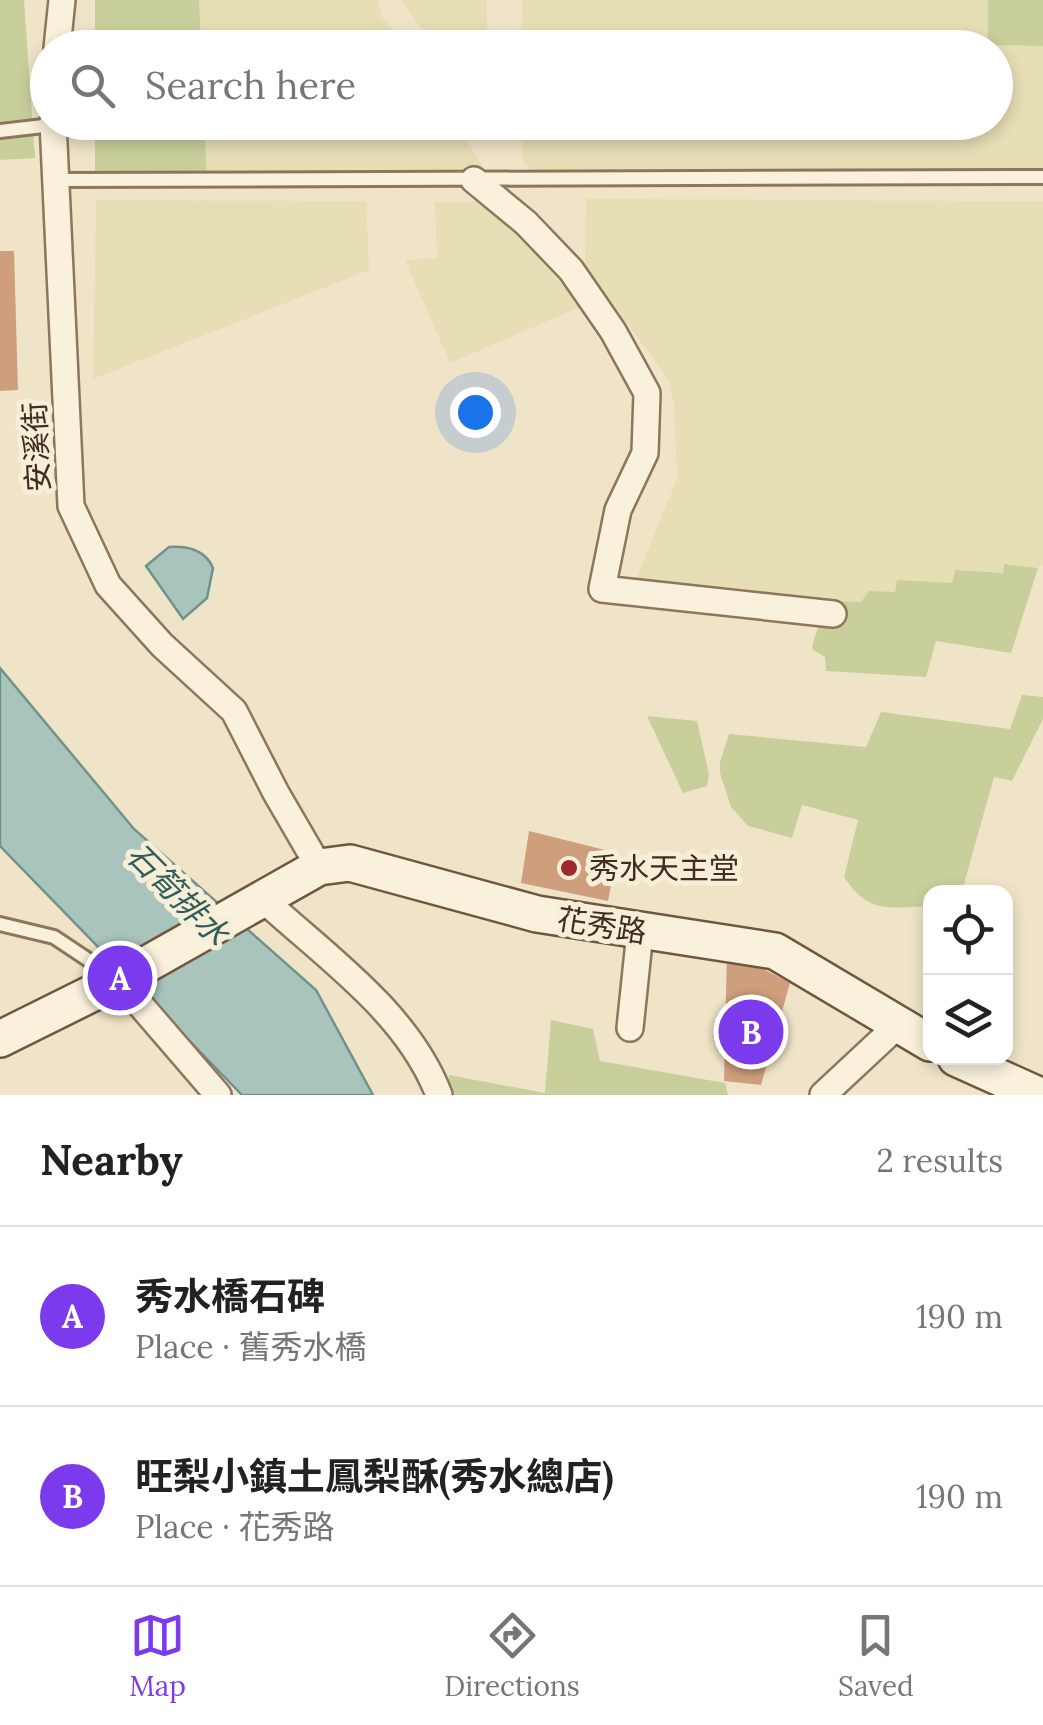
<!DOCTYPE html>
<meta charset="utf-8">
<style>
:root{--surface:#fff;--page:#f2f2f2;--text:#222;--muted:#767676;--line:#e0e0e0;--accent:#7c3aed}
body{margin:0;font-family:Lora,"Noto Sans TC",serif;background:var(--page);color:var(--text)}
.controls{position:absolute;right:30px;bottom:30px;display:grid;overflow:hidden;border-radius:20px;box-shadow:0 5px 15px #0003}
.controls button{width:90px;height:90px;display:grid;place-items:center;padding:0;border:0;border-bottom:2px solid var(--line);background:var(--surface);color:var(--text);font:50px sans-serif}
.you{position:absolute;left:475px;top:412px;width:35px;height:35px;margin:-25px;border:8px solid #fff;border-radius:50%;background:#1a73e8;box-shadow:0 0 0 15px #1a73e833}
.badge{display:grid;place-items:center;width:65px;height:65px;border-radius:50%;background:var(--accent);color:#fff;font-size:32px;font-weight:700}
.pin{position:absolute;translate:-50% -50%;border:5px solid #fff;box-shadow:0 2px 10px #0006}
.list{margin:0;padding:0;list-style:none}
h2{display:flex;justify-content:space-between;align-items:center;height:130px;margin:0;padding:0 40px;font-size:42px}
h2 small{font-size:32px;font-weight:400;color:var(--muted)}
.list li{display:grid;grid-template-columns:65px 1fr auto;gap:30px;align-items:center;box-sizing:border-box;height:180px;padding:0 40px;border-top:2px solid var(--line)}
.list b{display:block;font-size:38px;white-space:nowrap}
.list p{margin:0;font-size:32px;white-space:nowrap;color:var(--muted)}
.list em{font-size:32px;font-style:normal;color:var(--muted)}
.icon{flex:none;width:55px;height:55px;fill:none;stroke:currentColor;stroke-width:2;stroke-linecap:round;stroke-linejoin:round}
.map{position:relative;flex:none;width:1043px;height:1095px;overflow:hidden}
.search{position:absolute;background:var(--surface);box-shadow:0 5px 15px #0003;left:30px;right:30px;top:30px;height:110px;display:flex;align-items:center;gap:25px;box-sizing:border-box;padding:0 35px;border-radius:55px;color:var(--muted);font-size:38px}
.sheet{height:490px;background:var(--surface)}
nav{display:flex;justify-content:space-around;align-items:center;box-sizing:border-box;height:140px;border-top:2px solid var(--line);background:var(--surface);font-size:28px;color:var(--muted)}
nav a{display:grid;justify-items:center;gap:5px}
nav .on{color:var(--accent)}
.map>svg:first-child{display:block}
.farmland{fill:#e6deb5}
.green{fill:#c9cf9b}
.water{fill:#a9c4bc;stroke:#6f938a;stroke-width:2.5}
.building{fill:#cf9f7d}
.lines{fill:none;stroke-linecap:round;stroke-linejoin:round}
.lane-casing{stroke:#8d765c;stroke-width:18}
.street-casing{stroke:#8d765c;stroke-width:30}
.secondary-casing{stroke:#6f573f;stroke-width:40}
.lane{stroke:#faf1dc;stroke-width:12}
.street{stroke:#faf1dc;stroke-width:25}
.secondary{stroke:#faf1dc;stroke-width:35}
.poi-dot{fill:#9e2a2b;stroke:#f7eed8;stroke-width:4}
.labels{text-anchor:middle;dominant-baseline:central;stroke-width:10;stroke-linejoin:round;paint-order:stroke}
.street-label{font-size:30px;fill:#3d2e20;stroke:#f7eed8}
.poi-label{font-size:30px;fill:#3d2e20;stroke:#f7eed8;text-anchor:start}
.water-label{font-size:32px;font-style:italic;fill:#2f5d5a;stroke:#f7eed8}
</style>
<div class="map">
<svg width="1043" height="1095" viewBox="0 0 1043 1095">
<rect width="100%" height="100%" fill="#f0e4c8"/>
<g class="farmland">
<path d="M199,0H378L382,17L407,47H201Z"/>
<path d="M401,0H487V47H435Z"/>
<path d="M522,0H988V45L1043,46V182L547,178L533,172L523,162V123L996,122V48L522,47Z"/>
<path d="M204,123H456L491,179L207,178Z"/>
<path d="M586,199L1043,201V564L1038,568L1004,564L1003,573L955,570L952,583L898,581L895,593L869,591L862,602L825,616L635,582L677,479L674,402L668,379L585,266Z"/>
<path d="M96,200L366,201L369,270L93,379Z"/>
<path d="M435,202H487L502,208L584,305L450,363L405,260L437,258Z"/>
</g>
<g class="green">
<path d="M0,0H24L35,158L0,160Z"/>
<path d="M95,0H199L201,47H95Z"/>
<path d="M988,0H1043V46L988,45Z"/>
<path d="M95,123H204L207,178L95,177Z"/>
<path d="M1004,564L1038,568L1011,653L936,641L926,677L826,671L825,657L812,649C815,630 824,618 829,601L861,602L869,591L895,592L897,580L952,583L955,570L1003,573Z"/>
<path d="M1022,695L1043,697V719L1012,781L994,777L962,891L930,892V906C890,908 868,914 844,877L858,820L802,805L792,838L748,826L731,807L720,773V762L729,734L866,747L881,712L1010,729Z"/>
<path d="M647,716L697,721L709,774L707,786L683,793Z"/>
<path d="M551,1020L593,1029L600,1061L725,1083L728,1095H449V1075L545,1093Z"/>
</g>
<g class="water">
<path d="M169,547C187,546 205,549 213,568L207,598L183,619L146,566Z"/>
<path d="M0,668L134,829L316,990L373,1095H242L0,846Z"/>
</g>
<g class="building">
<path d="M0,251H14L18,390L0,391Z"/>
<path d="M529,831L617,853L608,901L521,883Z"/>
<path d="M727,950L790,983L761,1085L724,1081Z"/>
</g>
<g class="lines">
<defs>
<g id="lane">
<path d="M0,131L52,125"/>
<path d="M56,180L1043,177"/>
<path d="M0,924L54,937L114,977"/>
</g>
<g id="street">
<path d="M57,48L62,0"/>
<path d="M53,122L71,506L108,585L162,645L234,711L276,793L319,867"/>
<path d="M474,180L526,223L571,270L613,331L647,393L645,453L618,510L602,589L833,614"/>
<path d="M264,900C326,957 408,1013 439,1095"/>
<path d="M119,980L218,1095"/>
<path d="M630,1028L640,932"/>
<path d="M823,1095L899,1024"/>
</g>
<g id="secondary">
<path d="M0,1039L119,980L319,867L350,863L537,914L775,951L930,1043"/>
<path d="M956,1058L1038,1095"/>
</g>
</defs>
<use href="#lane" class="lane-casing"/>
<use href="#street" class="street-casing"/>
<use href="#secondary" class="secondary-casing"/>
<use href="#lane" class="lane"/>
<use href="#street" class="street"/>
<use href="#secondary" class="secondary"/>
</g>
<circle class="poi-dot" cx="569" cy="868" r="10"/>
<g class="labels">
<g class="street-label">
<text transform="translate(36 447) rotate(-93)">安溪街</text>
<text transform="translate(602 925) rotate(9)">花秀路</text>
</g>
<g class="poi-label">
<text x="589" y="868">秀水天主堂</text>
</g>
<g class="water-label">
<text transform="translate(178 894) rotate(45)">石筍排水</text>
</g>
</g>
</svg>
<div class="controls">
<button><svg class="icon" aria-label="locate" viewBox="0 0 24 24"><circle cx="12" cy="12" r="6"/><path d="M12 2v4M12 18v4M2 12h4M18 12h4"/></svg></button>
<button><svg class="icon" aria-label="layers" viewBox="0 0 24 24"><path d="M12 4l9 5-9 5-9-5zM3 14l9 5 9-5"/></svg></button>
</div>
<div class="you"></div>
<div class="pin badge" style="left:120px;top:978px">A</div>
<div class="pin badge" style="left:751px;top:1032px">B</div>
<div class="search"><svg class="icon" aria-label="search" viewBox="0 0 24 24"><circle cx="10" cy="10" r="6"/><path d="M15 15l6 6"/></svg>Search here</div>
</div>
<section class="sheet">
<h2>Nearby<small>2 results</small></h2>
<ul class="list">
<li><span class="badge">A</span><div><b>秀水橋石碑</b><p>Place · 舊秀水橋</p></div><em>190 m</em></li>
<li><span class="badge">B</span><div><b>旺梨小鎮土鳳梨酥(秀水總店)</b><p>Place · 花秀路</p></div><em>190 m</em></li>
</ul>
</section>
<nav>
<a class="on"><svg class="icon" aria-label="map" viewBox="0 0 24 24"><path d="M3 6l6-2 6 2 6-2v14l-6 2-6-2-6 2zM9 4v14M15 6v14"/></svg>Map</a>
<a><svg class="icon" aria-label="directions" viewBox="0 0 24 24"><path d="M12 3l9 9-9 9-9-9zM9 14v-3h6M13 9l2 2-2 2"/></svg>Directions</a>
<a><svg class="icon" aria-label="saved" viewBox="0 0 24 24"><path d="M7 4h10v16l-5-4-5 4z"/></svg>Saved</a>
</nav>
